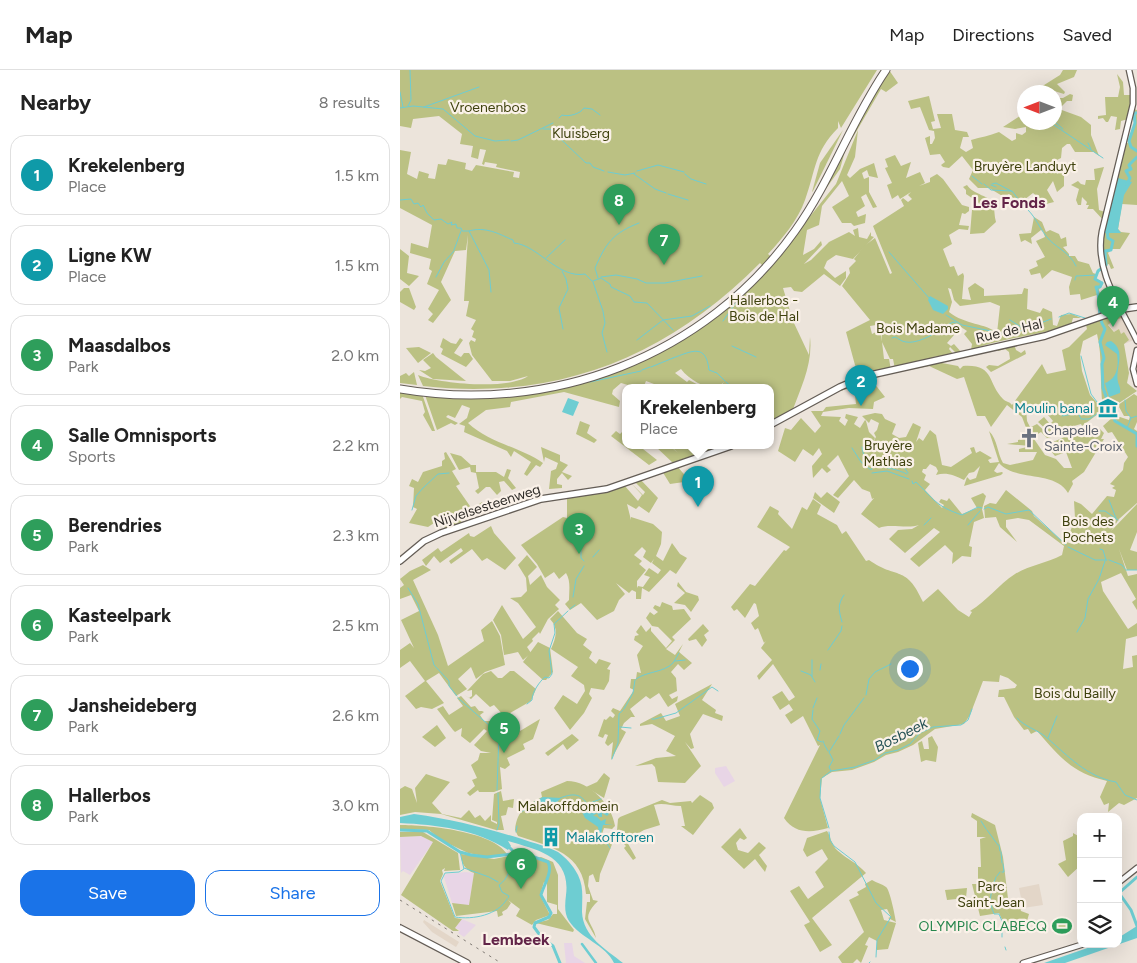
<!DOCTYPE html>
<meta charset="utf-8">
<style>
:root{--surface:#fff;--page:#f6f6f6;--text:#222;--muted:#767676;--line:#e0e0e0;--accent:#1a73e8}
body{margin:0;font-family:Figtree,sans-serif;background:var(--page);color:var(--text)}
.controls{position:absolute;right:15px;bottom:15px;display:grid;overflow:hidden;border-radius:10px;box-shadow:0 5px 20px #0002}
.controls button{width:45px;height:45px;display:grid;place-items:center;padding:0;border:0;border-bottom:1px solid var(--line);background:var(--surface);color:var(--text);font:25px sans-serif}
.compass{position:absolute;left:617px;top:15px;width:45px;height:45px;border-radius:50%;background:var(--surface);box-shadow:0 5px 20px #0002;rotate:270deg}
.you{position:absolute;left:509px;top:598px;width:18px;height:18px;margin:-12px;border:4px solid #fff;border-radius:50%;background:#1a73e8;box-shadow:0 0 0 8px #1a73e833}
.badge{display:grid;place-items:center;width:32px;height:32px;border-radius:50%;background:var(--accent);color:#fff;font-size:16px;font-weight:700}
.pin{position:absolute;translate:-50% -41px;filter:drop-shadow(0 1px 2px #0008)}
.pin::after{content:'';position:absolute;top:26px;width:18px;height:15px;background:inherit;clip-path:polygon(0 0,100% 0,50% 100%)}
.popup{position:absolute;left:222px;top:314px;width:152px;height:65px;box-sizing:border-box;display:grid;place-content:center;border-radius:10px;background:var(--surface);filter:drop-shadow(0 1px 4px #0005);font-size:16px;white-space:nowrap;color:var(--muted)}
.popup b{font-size:19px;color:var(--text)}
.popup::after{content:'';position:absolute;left:50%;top:100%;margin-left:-10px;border:10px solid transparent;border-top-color:var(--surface)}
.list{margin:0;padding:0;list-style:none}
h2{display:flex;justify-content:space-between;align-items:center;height:65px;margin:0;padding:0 20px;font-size:21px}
h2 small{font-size:16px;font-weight:400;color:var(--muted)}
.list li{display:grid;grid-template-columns:32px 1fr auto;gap:15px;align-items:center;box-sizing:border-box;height:80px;margin:0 10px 10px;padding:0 10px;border:1px solid var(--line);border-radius:15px}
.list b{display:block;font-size:19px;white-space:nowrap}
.list p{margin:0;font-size:16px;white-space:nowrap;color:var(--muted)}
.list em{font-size:16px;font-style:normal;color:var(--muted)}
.actions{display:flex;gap:10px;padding:15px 20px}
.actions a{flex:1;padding:11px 0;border:1px solid var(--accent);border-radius:15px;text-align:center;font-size:18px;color:var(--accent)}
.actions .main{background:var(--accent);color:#fff}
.icon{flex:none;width:28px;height:28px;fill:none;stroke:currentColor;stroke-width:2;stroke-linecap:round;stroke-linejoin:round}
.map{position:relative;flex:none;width:737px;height:893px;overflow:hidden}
header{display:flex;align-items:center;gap:30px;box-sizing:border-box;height:70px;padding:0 25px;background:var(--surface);border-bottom:1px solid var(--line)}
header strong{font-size:24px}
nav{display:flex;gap:28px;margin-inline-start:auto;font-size:18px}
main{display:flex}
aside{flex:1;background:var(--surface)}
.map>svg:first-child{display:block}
.industrial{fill:#e8d5e6}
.built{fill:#e3d6c8}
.green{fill:#bbc183;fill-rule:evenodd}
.water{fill:#6ecdd2}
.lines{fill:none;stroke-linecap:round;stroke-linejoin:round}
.stream{stroke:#6ecdd2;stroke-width:1}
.canal{stroke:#6ecdd2;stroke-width:2.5}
.river{stroke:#6ecdd2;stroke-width:3}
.secondary-casing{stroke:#645d56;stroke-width:7}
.primary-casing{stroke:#645d56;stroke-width:8}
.motorway-casing{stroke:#645d56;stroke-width:9}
.secondary{stroke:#fff;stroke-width:4.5}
.primary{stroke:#fff;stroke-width:5.5}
.motorway{stroke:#fff;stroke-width:7}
.rail{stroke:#817b75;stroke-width:1;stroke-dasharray:2.5 5;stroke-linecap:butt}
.labels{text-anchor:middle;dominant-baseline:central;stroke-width:4.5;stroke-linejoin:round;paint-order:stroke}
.park-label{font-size:14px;fill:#3f420e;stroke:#faf1e8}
.street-label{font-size:14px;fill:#312e2a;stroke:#faf1e8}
.culture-label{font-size:14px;fill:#0d838f;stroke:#faf1e8;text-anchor:end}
.worship-label{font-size:14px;fill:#5b616d;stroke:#faf1e8;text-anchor:start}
.leisure-label{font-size:14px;fill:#27864d;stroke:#faf1e8;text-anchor:end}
.water-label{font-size:15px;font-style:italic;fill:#285356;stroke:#faf1e8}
.quarter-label{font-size:16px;font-weight:bold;fill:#622448;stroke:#faf1e8}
</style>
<header>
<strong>Map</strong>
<nav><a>Map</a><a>Directions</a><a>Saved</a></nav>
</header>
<main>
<aside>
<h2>Nearby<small>8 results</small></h2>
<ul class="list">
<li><span class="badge" style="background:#0f9aa8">1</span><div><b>Krekelenberg</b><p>Place</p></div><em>1.5 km</em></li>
<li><span class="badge" style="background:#0f9aa8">2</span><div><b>Ligne KW</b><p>Place</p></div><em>1.5 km</em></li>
<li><span class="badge" style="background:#2e9e5b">3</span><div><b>Maasdalbos</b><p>Park</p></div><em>2.0 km</em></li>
<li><span class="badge" style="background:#2e9e5b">4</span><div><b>Salle Omnisports</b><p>Sports</p></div><em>2.2 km</em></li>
<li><span class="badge" style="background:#2e9e5b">5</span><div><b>Berendries</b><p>Park</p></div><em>2.3 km</em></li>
<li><span class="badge" style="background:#2e9e5b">6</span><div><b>Kasteelpark</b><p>Park</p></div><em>2.5 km</em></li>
<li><span class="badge" style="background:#2e9e5b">7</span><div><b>Jansheideberg</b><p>Park</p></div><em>2.6 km</em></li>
<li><span class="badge" style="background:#2e9e5b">8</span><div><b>Hallerbos</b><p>Park</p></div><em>3.0 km</em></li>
</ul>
<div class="actions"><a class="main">Save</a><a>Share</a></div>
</aside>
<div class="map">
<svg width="737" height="893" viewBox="0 0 737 893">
<rect width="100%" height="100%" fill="#ece4db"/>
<g class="industrial">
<path d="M326,696L335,711L324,717L315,703V698Z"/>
<path d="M21,766L33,772L10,805L3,801L1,803L0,767Z"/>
<path d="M66,802L74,803L69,836L52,833L44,807L46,804Z"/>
<path d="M62,849L76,855L64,867L58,863L60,860L55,858Z"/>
<path d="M164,873H172L174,886L185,893H166Z"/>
</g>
<g class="built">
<path d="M722,248L734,270L724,274L708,254L713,250Z"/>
<path d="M639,814L643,835L623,838L619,818Z"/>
<path d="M24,850L59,872L56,877L32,862L23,852Z"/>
</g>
<g class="green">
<path d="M0,0H477L441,58L438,51V58C414,82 416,100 405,130C398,150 382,169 368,184L375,190L436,114L458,60L455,87L447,105L450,108L460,99L474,93L478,108L469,106L467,100L462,103L464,109L469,107V122L477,137L473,138L466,124L461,127L465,136L456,142L458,147L466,144L465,153L454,156L451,153H442L432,137L449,126L442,111L422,136L419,155L407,160L403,185L414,179L421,171L422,175L404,194L411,190L429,172L449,162L455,166L453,160L458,158L459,167L467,169L471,162V166L474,167L453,189L436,185L427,191L424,198L435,208L446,201V208L440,216L424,204L402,222L394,221L391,217L383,218L393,251L409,285L410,267C413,294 401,317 392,342L371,352L370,318H319L324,312L317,318C305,318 289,310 281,299L275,303L287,312L289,310L304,318H252L254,314L246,311L244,316L236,315L235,317L221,313L213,320L212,324L220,331L219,337L164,322L111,332L110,337L86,340L68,353C89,373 120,377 143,393L140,397L136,395L127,406L124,404L131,392L114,381L111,387L107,381L64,362L65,356L59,354L67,348L70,338L62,335L55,348L48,345L46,347L58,353L55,355L51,353L37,360L25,325C106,336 191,320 262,281C279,271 296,258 312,247C326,237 360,213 367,200L360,193C266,288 157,331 23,316L18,305C40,314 109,320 128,306L110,311H92L72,285L69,273L71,270L75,272L76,269L72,267L74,261L71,259L76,250L66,246L69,231H64L68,165L66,180L55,181L41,212L51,230L33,253L28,250L33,244L28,239L39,220L27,214L32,201L29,199L31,189L10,183L11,173L28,178L32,155L0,138V80L11,82L7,104L17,109L19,101L29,104L28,108L35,109L38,94L46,95L48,89L66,93L65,99L72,101L76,95L114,102L113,107L119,108L120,102L96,97L97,94L85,92L84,95L82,94L86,80L80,79L78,89L71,87L73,76L60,74L62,64L39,46L13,49L11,58L0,56Z"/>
<path d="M489,0L498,13L486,22L481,19L452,69L453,62Z"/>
<path d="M663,0H677L674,7L657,14L665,22L664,24L651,20L647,22H633L660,5Z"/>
<path d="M717,4L723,12L724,25H731L732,35L728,49L721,51L720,59L715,60L717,47L711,46L708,52H706L703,48L698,49V46L706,45L705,27H718L720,17Z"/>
<path d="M670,24L673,25L672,31H667L659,39L681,47L691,55V65L699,86L694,82H675L670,74H667L662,78L661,88L657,90L653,97L657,104L664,99V116L657,122L653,111L647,120L654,132L646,134L633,123L624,130L627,138L625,139L609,124L604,127L589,118H578L569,109L573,100L562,86L549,98L543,97L541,95L545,92L540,84L530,85L525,68L530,66V74H532L535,68L534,61L529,60L520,37L511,39L508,31L529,26L535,51L531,52L533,59L541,58L537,44H552L555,60L567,62L569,67H563L560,78L566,82L573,78L571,70C581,67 589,66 599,62L612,71L616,69V63L622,65L626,62V57L615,59L603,57L620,46L618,39L624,33V52H654L655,28H663Z"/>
<path d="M733,39L737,40V135L722,134L718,159L721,162L730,163L720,179H712L708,183L714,198L711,199L709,194L704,196L702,187L705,152L693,139H687L689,135H686L687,132L682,127L681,135H678L676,130L679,119L671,115L678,111L681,114L685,115L686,110H695L694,99L704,97L697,119L699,140L705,142L724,73H728L736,52L732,49Z"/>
<path d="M443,60L413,121L412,122L420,93Z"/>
<path d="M449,67L440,99L417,131Z"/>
<path d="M495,85L501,96L511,92L506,108L520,102L525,113L519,116L530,112V108L537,104L543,109L562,135L569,137V141L565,144L562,143L559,155L569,156L568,160L559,159L549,165L552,174L543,179L550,197L554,196L558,206L563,203L564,206L562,229L571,230L568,218L575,213L584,219V226L622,224L624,218L628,219L627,239L640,243L643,238L652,242L653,255L657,256L661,245L672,244L681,248H673L671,255C638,266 604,267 571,280L572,274L564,264L567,261L561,257L547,273L551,276L554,274L562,283L557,284L550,277L549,279L554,285L532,287V290L495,299L493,289H490L482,272V262L488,261L485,257L488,253L470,256L472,264L478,261L481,263L484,289H489L491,300L461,306L455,295L446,262L470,250L442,216L450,203L449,198L456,191L454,189L464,176L475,168L490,204L492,203L473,156L504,136L501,130L503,128L508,132L512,129L508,125L511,122L500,129L498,125L492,129L487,115L492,113L485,98L488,97L485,89ZM548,218L551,219L554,230L560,236L590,232L600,236L597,263C586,253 565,255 549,242L552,232Z"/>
<path d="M567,115C572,124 592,127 593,133C595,140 594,146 596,152L584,163L570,164L572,140L582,139L578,132L566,124V120L563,117Z"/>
<path d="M634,147L642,152L646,162L650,160L659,164L661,169L666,167L667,176L663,177L669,184V186H675L678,191L689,194L693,203L696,204L695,210L702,213L699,220L701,226L698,228L697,225L681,230L680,224L670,225L669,217L672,207L652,200L642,209L640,203L631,205L629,200L638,196L636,191L645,187L636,171L645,167L643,161L641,160L631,168L632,174L625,170L621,172L619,164L631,163Z"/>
<path d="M0,179L9,186L7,203L19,206L9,216L0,209Z"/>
<path d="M4,218H9L16,237L14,240L0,232V222Z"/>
<path d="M716,243L722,248L713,250L708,255L719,268L714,262L719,259L721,264L724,262L729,270L724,274L729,303L727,313L737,321L716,335L711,333L703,337C699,312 703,288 697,264L683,271L680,285L682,301L690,325L706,343L702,341L682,356L681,354L660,360V363L656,365L648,361L638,352L644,347L650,354L653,351L644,340L626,338L627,351L632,361L631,357L637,354L651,367L647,368L641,362L633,367L634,369L645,385L656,389L664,398H672L666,382L655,386L646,375L667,366L680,364L682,366L699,358L704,363L701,369H704L684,402L672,411L673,414L668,423C655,400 616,412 599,393L594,401L597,403L602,402L603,403L601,405L564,416L567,407L570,410L576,408L580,396L574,402L569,403L564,410C554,405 546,402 536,405L538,401L536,397L530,394L526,399H523L522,402L526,405L524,410L530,414L525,420L542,438L544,435L539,432L541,429L547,431L549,428L562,444L577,438L571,428L583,423L586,426L582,439L584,448L574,452L569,476L572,477L571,487L562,486L552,494L553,483L545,475L519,497L510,489L540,462L534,458L505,483L489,469L498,460L512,459L519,455C507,459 489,453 479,458L461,444L474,428L472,429L470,422L462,419L454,410L438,428L433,425L449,406L438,385L427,396L431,400L427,403L422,398L413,408L412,396L422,384L419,378L413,386L403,379L395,392L378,381L385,358L391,360L401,348L415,363L421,356L411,341H423L426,337L456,334L454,317L440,321L439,319L465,308L531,294L542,293L558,296L560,299L563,296C595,294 587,313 603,329C606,332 609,331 612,335L642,294L647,304L666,300L662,280L669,277L687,259L686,255ZM529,296L557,309L564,307L577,346H585L591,357L607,335L622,347L628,363L623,365L624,369L618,370V372L607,374L631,376L619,379V382H637L633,390L610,395L603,393C597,383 598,370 589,361L599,392L590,393L588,390L592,388L580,381L576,383L574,377L570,378L572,383L551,397L542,395L536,365L530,360L523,371L519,368L516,372L521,357L513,353L506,367L499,368L492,364L496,354L485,349L482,344L475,343L462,346L469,353L471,349L479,353L477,360L474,363L476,367L469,379L475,368L469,362L466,351L465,350L460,358L454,354L458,347L446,344L445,348L448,350L445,356L439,351L441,347L421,346L423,342L449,338L473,339L474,332L485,327L470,308Z"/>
<path d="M43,268L51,273L56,274L60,268L63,270L54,283L61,287L64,283H69L73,289L66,297L41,284L43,279L40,277Z"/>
<path d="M614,274L616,280L621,283L625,280L626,284L591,302L586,297L589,295L598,296L610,289L609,282L605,279L598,281L597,279Z"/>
<path d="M19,277L31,283L18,293L6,278Z"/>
<path d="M33,283L36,287L66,311L33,309L19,300L25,301L31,298L23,290Z"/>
<path d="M14,302L17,315L0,313V306L6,303L9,306Z"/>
<path d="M0,321L22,324L35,361H32L23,345L25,342L22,331L2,327L0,329Z"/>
<path d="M734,324L737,326V352L734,359L737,361V433L719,449L711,461L737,434V462L730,480L737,482V500H727L719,479L728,506L737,504V540L732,532L736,529L721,503L701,512L703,521L728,559L737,553V566L726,569L723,599L733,597L732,586L737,585V728L724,735L719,733L708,742L709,733L704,735L700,727L707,711C672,703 660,687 637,661L631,664L628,659L624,660L614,647L604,627H598L599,620L615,618L617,615L608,608L600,605L599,612L583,611L570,645L564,654L535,659L513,675L498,682L486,685L474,692L452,700L432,702L422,708L420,728L428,758C411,763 395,764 384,748L420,675L418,676L403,646L391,654L385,645L393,640L389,634L380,640L372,627L382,621L389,631L395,627L373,594L359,610L357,606L372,590L361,578L366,571L364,573L358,558L355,560L351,553L359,546L356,534L354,533L345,548L337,539L334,541L331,537L350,514L355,516L384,480L386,481L390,477L357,457L370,436L379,441L378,444L392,459L402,437L407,440L413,429L421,435L417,444L437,455L442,464L446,461L466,491L469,490C497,510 506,494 523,532L538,519L558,540L569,547L572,542L570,541C587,531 598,515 615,504C630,495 647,493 662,485L664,476L629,450L618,448L606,450V457L617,472L600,457L596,447L585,448L584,436L590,433L596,434L606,420L632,441L634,446L661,470L675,475L671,473L668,468L675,448L674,431L681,434L692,444L707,426L714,427L716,420L712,418L715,416L710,414L723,400L724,393L728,387L712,362L708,363L703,356L713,347L716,352L722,356L715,349L720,347L729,350L730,346H724L718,335Z"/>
<path d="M180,351L190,355L187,363L197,370L194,373L176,364Z"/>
<path d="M225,359L226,376H245L243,379L257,390L249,395L211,366L216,361L220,364Z"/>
<path d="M255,376H270L278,383L271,376H329L273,393Z"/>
<path d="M141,377L160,385V391L168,395L162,402L172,406L168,410L162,403L157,409V414L162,415V418L149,419L151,401L156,399L158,393L145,387L144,392Z"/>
<path d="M46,382L56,399L52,401L60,414L56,416L72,439L82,432L84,434L66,447L67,449L61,451L62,454L46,460L40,449L28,457L9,453L17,439L13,437L14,418L9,416L12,409L18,412L23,402L42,396V391L45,389L44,383Z"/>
<path d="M50,383L61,386L71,395H76V402H96L104,407L107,399L111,400L108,408L116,418L112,420L104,411L99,412L101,421L97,425L90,417H86L78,424L75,421L79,418L76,403L71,402L70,397L59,400Z"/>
<path d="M277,396L294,416L291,419L284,412L270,414L262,401Z"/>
<path d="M240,409L258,428L249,443L239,436L236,439L227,434L231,450V447L253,454L262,462L261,474L256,486L263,491L272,473L280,484L287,488L276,504L270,500L249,522L242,518L241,529H236V522L232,520L229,523L216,513L225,524L219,530L214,541L197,550L181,533L170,540L165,534L169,530C169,521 171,511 166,503L159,509L154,502L145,508L137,494L121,475L163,447L167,448V427L224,415L238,431L242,425L230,412L243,425L245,422L234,411ZM242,477L246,481L243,487L251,493L254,489L252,493L261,500L258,504L249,498L244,505L250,507L243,517L238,516L237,518V511L246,500L239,494L242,491L234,485Z"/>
<path d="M415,422L421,428L427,422L440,432L434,443L413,428Z"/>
<path d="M91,456L94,463L116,488L105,500L87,488L82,491L72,479L51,494L49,491L63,481L61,478L40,493L34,486L26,496L22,490L38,478L41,482L69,463L70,466L74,467Z"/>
<path d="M127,485L137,497L128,506L130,515L141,505L147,517L160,530L155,535L159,539L148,549L140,564L139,562L132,569L133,571L127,577L131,583L123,590L118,582L104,585L101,565L93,550L102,535L123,569L136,557L118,533L110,528L121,527L127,521L126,508L118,495Z"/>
<path d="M23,495L31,500L13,510L38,565L48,596L84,571L81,560L92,551L100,566L105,595L85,602L76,609L71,597L58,609L67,619L56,626L39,603L26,611L44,633L32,639L21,637L16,639L5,626L25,611L10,591L0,598V580L10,573L14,578L1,550L19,541L11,525L0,529V518L4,515L0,509L10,501Z"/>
<path d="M278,512L286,522L298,526L299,530L291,542L285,535L274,533L285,523L277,516Z"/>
<path d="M262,532L272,536L273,540L284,539L291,549L272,567L275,570L266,579L275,585L283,574L279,582L292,593L284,600L278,594L271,602L276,608L277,621L269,625L272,629L278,626L277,631L268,637L259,623L250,629L246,626L230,639L235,647H231L224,653L221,659L226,662L211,690L213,672L208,676L205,673L208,665L205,664L203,668L198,666L204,649L206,650L210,646L213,648L215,645L211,641L213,638L220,641L234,620L230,618L231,609H236L237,602L241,603L237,585L243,576L234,570L235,566L239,565L236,562L241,555L246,562L251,557V561L266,578L272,571L258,557L252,556L246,548L250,542L254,545L258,542L253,538L255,535L260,537Z"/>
<path d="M158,541L177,563L187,569L183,575L192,582L189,588L196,594L199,589L211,593L207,599L210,600L209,611L204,620L191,618L189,624L192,628L184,643L170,660L154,638L163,625L177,634L185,621L184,615L171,606L178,597L151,579C156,568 159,558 150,549Z"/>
<path d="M303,554L309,561L304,565L307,570L302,577L296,569L289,571L288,569Z"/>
<path d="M138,572L150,578L153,602L146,610H143L123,592Z"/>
<path d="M91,601L98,608H102L110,601H114L136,619L131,631L110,643L120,661L140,649L133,669L123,674L125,679L107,688L110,695L105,699L100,697L102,719L94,722H79L78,720L70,726L67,723L75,716L72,710L77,708L71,695L78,690L80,683H91L81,681L74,675L87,661L84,659L70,673L61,666L62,658L55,662L53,660L37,639L43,636L49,645L63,636L57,628L61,626L71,637L75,636L79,641H82L84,642L80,645L84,651H93L104,646L94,635L90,637L76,624L71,629L64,625L69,628L72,626V620L67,621L83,604Z"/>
<path d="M312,614L302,630L316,640L315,643L323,646L322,651L303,644L290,664L294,678L291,679L285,672L301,696L285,713L258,712L255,697L252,694L235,696L256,688L276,686L266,681L275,666L252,654L240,656V654L261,643L266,651L280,646L275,634Z"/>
<path d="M37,655L46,668L35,677L22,667Z"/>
<path d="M172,664L179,670L167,680L163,674L148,686L145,683Z"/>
<path d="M532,666L538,677L536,692L526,690L521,692L518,673L522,671L524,679H529L528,668Z"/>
<path d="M204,703L210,708L204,728L186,717L197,712Z"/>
<path d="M26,704L50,712L32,733L42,744L61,748L69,740L75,748L80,745L85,751L91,745V751L97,754V752L92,750L94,724L101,721L103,731L114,729L113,738L108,737L106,745L101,746L104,760H96L41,744L15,742L0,745V719L5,716L12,719L17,733L15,718Z"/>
<path d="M167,711C190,711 212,735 215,756L212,759L204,758L202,764L215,767L200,804L199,812H196L193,804L189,806L188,816L193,830L198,831C179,850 193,851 196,868L185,849L187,832H190V824H186C183,783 152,777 118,766L115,760C117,740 127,735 142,727L141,722Z"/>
<path d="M300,725L312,733L314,738L293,765L281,756H285L281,736C271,736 263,732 254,735L260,755L244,760L226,770L236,788L233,790L224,778L226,776L223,773L216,772L218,749L220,747L262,730L270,733L291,731L292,733Z"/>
<path d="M572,743L595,755L603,787L609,837L619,835L621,841L629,844L627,851L604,854L599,843L580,846L572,814H578V797H581L580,769L586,767H577V751L571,747Z"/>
<path d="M0,755C26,755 93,761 107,784L88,787L68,783L41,770L29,760L0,759Z"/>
<path d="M340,758L347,768L344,770L340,768L336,773L338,780L348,783L359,772L366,778L359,785L367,796L365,802L355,789L344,799L321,777Z"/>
<path d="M427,761C431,767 431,775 438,781C448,790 456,792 466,803L412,848L432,875L420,882L404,855L410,852L390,821L399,816L408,829L424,817L415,802L428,789L422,779L407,787L403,780L407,768Z"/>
<path d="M0,762H23L58,783L60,800L44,801L45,798L42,800L43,804L40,811L55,848L62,849L55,858L59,861H53L1,825L33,772L21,766L0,767Z"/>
<path d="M673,763L680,767L681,765V795L668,807L658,794L666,790L663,771L673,766Z"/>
<path d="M61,784L94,789L119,784L136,788L141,787L153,792L158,805V839L174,860L173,862L136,853L148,850L153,844H157V835L147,832V812H144L140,825L150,845L136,850L132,855L116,846L120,839L108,830L111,833L107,839L102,842L103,845L98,847L97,841L56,846L52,833L69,835L74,803C65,800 61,793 61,784Z"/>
<path d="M472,810C477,813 482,814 486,817C490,820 495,846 496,852L488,848L491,847L487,839L481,840L484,850L496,853L488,879L477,880V871L469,867L465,875L468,876L461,893L457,889L453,893H442L438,887L464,862L449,830L459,825L457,822L466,817L465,814Z"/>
<path d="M567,818L566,828L547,830L545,820Z"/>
<path d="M670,849L672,860L653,863L652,852Z"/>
</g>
<g class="water">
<path d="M718,108L732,112L724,125L718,159L721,163H703Z"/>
<path d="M530,226L548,236V239L543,244L533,240L528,230Z"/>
<path d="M711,271C727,281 715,298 718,312C719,316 721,318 720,323L709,327L705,313C717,309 719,296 717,284L705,275L707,272Z"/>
<path d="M168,328L179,332L173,346L162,342Z"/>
<path d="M143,727L161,728L154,735L140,732L120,743L130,734Z"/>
<path d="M201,733L209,744L207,746L202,743V747H199L197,743L193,746L191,745L197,747L201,751L206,749L205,754L213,755H203L201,764L199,763L198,757L185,748L182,742L185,734L193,738L194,734Z"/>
<path d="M14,744C51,749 86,758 122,769C133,773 147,776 158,782C166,788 173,795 178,805C184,817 182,829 182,842C183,867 206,879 223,893H214C206,875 180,868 169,851C164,843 165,834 166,825C171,786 138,780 108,771L111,776L108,780C76,759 37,755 0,753V747Z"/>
<path d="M737,856V868L665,893H644L699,874H718V868Z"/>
</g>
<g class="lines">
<g class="stream">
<path d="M0,22L3,37"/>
<path d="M8,36L11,30L10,0"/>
<path d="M24,37L79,17"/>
<path d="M0,38L13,36L43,39L75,66L95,71L109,70"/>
<path d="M159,48L162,45C169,47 180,44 184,38L192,39L200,45"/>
<path d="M654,51L663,59"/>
<path d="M654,55L703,88"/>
<path d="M143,59H150L186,93H190L193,97L204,101"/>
<path d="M111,71L118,70L153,53"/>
<path d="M688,73L691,79"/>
<path d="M237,101L258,95L284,102"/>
<path d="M208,102L225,105L235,103"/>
<path d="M234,104L255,119L266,123"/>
<path d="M285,104L291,109L306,114"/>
<path d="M572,106L582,114"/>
<path d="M584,114L591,120L612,121L626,139"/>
<path d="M592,114L596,113L611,121"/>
<path d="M591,115L596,117"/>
<path d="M268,124L288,130"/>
<path d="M0,130L11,129L14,134L18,133L21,137L23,135L27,143L34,150L41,149L48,154L52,152L51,155L56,154L57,158H61L62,161H68"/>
<path d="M628,140C636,148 639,157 646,166C654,177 670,182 676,196"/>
<path d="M69,161C85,156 99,164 113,170L114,173C138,175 158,209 185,204L192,211"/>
<path d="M69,161L89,200L91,222"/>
<path d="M54,180L61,161"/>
<path d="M489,182L529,228"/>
<path d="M146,188L165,170"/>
<path d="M162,201L166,209L168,219L159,238L163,259"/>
<path d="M36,207L44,192L54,181"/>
<path d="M201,207L216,205L237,209L246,213H265L302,206"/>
<path d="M198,208L195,198C206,173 213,163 239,153"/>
<path d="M675,210L676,206L697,205"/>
<path d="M193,211L201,208L210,214L211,217L230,226L234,232L247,233L273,260"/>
<path d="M193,212L203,241L205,253L202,263L207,282"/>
<path d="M702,213V212"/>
<path d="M546,245L562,255L610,265L651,249"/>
<path d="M695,246L699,244"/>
<path d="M659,247L669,243L685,248"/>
<path d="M610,250L624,259"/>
<path d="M323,251L340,227"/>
<path d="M542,258L553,252L556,253"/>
<path d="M492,268L495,267C498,268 502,272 506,272C515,274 532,266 539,260"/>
<path d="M237,270L263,250L292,246L310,236"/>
<path d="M332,276L356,287"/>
<path d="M273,288C292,281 306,273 309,300L317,303L325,311"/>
<path d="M251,297L273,288"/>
<path d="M242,300L250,297"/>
<path d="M190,312L241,301"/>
<path d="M326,312L333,318"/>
<path d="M725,330L726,341L731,348L727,358L729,360"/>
<path d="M662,346L678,343L681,349H689L703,340L691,324L681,286"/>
<path d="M731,348L737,346"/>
<path d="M452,378L461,392L471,400L474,395L464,387L462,377"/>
<path d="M476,395C486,398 497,399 507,404"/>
<path d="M504,397L508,403"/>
<path d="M472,403L487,401L509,409"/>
<path d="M512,411L513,414L516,412C534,429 535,436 562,445L578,437L582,438"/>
<path d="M709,430L716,448"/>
<path d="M584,439L588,437L606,444L629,440L666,475"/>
<path d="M12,440L16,426L23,418L38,404L49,403"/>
<path d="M699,441H705L718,450"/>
<path d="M524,455L531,448"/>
<path d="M568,455L580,441"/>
<path d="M668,477L695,490H707"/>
<path d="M181,478V488L184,491"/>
<path d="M700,479L703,480L706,490"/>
<path d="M193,487L199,480"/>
<path d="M709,490L722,495L725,499"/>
<path d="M726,500H737"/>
<path d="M8,518L18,534L34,595L49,611V616L57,626"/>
<path d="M173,527L176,509L184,496"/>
<path d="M170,539L175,535"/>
<path d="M442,552C439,541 437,535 444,525"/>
<path d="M677,562L685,548L688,529L699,509L705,491"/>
<path d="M428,580L441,561L442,556"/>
<path d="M275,591L285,590"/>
<path d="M420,600L421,594"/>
<path d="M401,601L411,605L415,612"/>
<path d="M412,606V590"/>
<path d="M236,609C247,601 263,603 273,593C275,590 277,586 279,583"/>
<path d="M466,625L469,609L475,602L491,594"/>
<path d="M58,628L99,664L97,720"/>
<path d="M127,634L132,630C132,622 140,611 145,607L149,608L152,604L149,581L155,563L154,554L168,541"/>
<path d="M413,638L417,628"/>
<path d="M224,639L233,623L235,610"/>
<path d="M413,640L412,649L420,661L417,670L422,672"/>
<path d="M617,648C625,657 636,659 646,667C668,686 687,707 716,712L725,725L737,730"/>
<path d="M252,649H254"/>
<path d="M255,649L276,643L312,617L318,621"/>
<path d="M220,657L231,658"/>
<path d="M99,664L106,647"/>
<path d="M440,664L444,655L464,628"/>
<path d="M648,668L657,646"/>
<path d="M423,671L424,673"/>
<path d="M424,674L428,681"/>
<path d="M212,689L218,673L219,644L223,640"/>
<path d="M431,701L455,697L475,690L485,683L498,680L510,674L520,663L533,657L561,655L568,650L572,639"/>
<path d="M422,708L431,701L429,697L433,690L429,682L439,666"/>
<path d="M421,709L420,728L429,758"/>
<path d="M160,728C171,724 180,722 187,734L201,729"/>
<path d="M581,751L586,759"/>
<path d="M97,760L99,754L98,723"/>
<path d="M587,760L598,775"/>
<path d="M116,762L117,756"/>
<path d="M429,762L430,770L434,776L455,792L476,833L491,847L477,870L476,887"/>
<path d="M201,764L210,778"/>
<path d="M599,775L600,781"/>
<path d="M60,782L64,799L59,802L45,803L41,811L55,847C73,850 98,845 107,829"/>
<path d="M601,782L602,793"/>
<path d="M64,798L89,807L98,812"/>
<path d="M602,802H604L603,794"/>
<path d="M597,806L600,802"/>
<path d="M592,818L596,807"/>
<path d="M592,821C589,829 591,836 594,844H599L602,851V867"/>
<path d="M108,828L109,826L102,822L99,815C109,808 111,798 110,785"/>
<path d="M605,877L606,880"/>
<path d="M469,893L470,892"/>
</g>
<path class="canal" d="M182,874L196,893"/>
<g class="river">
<path d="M737,43H734L735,53L729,71L731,77L737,81"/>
<path d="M727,114L730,108L726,101L731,99L729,95L737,87"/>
<path d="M707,159L708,168L713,171L711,180L705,181L706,195L698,201L695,209L702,213L700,217H696C702,231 696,246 705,259L700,272L704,288L702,294L703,318L715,351L737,364"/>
<path d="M737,365V376"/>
<path d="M0,760L27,761L60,782L71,785L87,787L113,784"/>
<path d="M110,778L115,783"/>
<path d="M134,787L148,792C153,802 144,814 141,825L151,843L149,847L135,853L134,857L142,868L153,876L160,893"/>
<path d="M737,807L719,823L731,840L737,856"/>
</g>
<defs>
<g id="secondary">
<path d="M729,0L733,18V34L702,161C694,201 721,237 737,271"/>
<path d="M737,280L733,299L737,314"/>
<path d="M718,813L737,798"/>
<path d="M623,893L684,874"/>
</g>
<g id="primary">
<path d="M370,355L440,317L466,306L645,266L723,239L737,237"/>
<path d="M0,491L24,471L41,463L141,429L207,419L331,376"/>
<path d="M0,858L67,893"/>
</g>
<path id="motorway" d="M0,319C151,345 305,287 395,161C431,111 451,51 486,0"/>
</defs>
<use href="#secondary" class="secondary-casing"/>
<use href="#primary" class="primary-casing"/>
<use href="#motorway" class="motorway-casing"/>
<use href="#secondary" class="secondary"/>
<use href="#primary" class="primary"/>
<use href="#motorway" class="motorway"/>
<path class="rail" d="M0,830L101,893"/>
</g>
<defs>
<symbol id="museum-bare" viewBox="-9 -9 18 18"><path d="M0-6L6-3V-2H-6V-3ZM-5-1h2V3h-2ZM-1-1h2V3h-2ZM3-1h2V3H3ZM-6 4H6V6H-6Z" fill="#0f9aa8" stroke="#faf1e8" stroke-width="2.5" paint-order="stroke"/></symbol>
<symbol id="church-bare" viewBox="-9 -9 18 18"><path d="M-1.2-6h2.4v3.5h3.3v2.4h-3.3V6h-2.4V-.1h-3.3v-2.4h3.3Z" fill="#6b7280" stroke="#faf1e8" stroke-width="2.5" paint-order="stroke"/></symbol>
<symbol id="building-bare" viewBox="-9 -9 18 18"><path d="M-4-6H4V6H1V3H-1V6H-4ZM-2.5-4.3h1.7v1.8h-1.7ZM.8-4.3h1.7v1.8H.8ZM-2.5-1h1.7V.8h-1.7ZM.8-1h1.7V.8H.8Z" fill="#0f9aa8" stroke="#faf1e8" stroke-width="2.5" paint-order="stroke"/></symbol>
<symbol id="stadium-bare" viewBox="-9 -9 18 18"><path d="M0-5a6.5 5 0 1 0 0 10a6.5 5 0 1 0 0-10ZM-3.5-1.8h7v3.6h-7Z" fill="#2e9e5b" stroke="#faf1e8" stroke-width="2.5" paint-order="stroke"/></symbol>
</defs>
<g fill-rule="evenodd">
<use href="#museum-bare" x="694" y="324" width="28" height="28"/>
<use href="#church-bare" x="615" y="354" width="28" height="28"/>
<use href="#building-bare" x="137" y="753" width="28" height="28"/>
<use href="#stadium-bare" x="648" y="842" width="28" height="28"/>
</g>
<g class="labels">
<g class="park-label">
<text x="88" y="37">Vroenenbos</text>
<text x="181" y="63">Kluisberg</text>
<text x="625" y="96">Bruyère Landuyt</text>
<text x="364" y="230">Hallerbos -<tspan x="364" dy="16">Bois de Hal</tspan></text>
<text x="518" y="258">Bois Madame</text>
<text x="488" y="375">Bruyère<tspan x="488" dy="16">Mathias</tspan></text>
<text x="688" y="451">Bois des<tspan x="688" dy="16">Pochets</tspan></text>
<text x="675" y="623">Bois du Bailly</text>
<text x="168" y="736">Malakoffdomein</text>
<text x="591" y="816">Parc<tspan x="591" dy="16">Saint-Jean</tspan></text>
</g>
<g class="street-label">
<text transform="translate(609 261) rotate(-13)">Rue de Hal</text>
<text transform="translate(87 436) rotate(-18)">Nijvelsesteenweg</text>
</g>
<g class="culture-label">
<text x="693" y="338">Moulin banal</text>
<text x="166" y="767" text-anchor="start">Malakofftoren</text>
</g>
<g class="worship-label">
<text x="644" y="360">Chapelle<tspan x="644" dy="16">Sainte-Croix</tspan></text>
</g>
<g class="leisure-label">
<text x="647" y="856">OLYMPIC CLABECQ</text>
</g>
<g class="water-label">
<text transform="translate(501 665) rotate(-27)">Bosbeek</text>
</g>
<g class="quarter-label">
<text x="609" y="132">Les Fonds</text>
<text x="116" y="869">Lembeek</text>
</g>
</g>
</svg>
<div class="controls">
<button>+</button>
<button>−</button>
<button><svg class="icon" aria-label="layers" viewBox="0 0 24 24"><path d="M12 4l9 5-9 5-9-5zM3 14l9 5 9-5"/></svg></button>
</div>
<svg class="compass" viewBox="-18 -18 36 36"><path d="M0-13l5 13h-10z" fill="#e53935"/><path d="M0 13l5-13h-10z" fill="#767676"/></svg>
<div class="you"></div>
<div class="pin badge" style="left:298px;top:437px;background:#0f9aa8">1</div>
<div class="popup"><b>Krekelenberg</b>Place</div>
<div class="pin badge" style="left:461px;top:336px;background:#0f9aa8">2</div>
<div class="pin badge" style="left:179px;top:484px;background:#2e9e5b">3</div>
<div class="pin badge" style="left:713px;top:257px;background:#2e9e5b">4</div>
<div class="pin badge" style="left:104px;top:683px;background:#2e9e5b">5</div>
<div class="pin badge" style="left:121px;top:819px;background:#2e9e5b">6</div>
<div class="pin badge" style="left:264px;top:195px;background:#2e9e5b">7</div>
<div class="pin badge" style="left:219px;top:155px;background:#2e9e5b">8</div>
</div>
</main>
